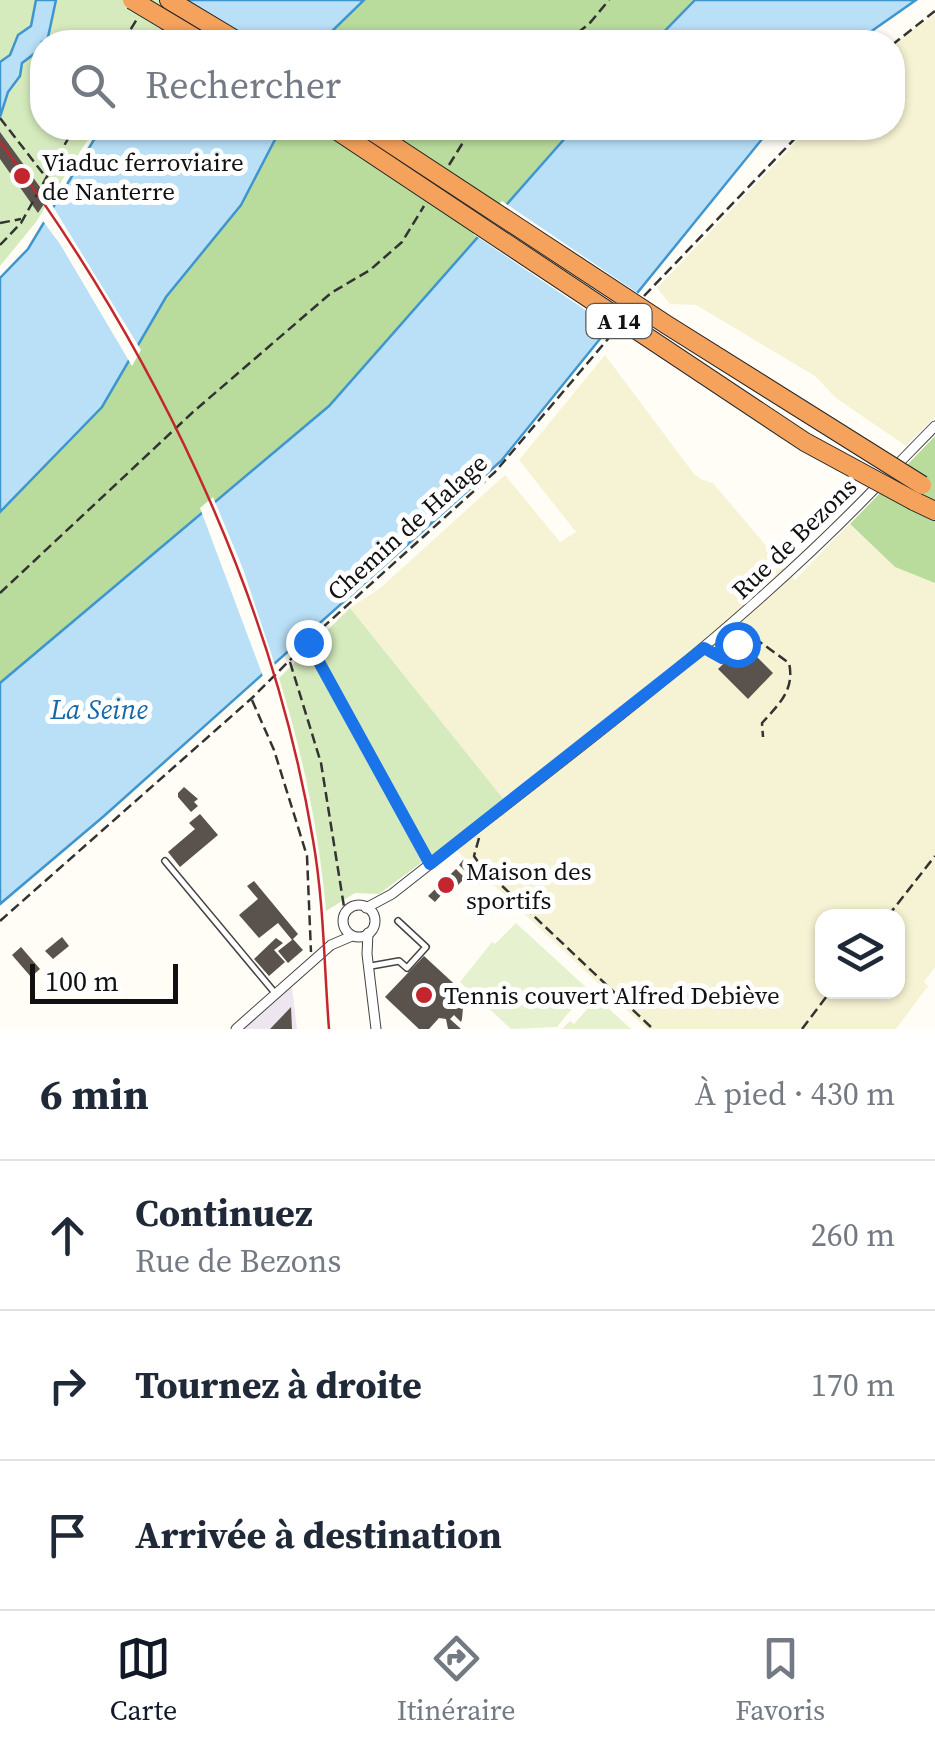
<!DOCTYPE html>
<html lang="fr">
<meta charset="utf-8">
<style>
:root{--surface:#fff;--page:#f2f2f3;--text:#1f2937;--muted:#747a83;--line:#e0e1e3;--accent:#111827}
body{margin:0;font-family:"Source Serif 4",serif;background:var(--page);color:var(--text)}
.controls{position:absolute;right:30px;bottom:30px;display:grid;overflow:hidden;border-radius:20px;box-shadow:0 2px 8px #0004}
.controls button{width:90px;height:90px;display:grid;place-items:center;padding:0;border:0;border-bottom:2px solid var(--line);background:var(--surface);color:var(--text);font:50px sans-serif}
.scale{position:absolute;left:30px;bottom:25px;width:148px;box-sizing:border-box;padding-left:10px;border:5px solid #111;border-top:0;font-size:28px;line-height:35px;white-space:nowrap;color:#111;-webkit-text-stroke:8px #fff;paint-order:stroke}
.stop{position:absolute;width:30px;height:30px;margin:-22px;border:8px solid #1a73e8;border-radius:50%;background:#fff}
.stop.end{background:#1a73e8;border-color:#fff;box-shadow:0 2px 10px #0008}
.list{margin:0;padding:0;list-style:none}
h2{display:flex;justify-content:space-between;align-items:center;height:130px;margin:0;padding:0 40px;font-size:42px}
h2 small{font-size:32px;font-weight:400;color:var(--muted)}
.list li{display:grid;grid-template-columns:65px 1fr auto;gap:30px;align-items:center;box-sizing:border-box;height:150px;padding:0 40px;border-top:2px solid var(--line)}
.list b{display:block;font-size:38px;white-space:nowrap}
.list p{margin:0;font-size:32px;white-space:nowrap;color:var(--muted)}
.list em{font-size:32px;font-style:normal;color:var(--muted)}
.icon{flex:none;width:55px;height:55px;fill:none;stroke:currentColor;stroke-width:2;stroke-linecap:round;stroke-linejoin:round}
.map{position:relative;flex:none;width:935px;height:1029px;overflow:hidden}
.search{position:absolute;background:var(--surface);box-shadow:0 2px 8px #0004;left:30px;right:30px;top:30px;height:110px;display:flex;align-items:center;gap:25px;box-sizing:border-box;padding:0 35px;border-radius:40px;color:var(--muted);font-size:38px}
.sheet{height:580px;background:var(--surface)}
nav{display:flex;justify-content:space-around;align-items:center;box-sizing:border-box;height:140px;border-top:2px solid var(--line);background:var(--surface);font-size:28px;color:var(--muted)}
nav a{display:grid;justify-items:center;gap:5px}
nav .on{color:var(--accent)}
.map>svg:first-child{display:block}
.industrial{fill:#eee6ef}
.farmland{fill:#f6f3d4;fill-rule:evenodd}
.green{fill:#d5ebbd}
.forest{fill:#b9dc9c}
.pitch{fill:#e6f2cf}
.water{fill:#b9e0f7;stroke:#3f96cf;stroke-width:2.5}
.pier{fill:#fffdf5}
.building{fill:#5a524d}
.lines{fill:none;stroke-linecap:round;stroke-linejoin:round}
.service-casing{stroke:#444;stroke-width:8}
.minor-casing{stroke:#444;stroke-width:11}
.motorway-casing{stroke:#222;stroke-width:20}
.path{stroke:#333;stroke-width:2.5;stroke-dasharray:10 5;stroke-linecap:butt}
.service{stroke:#fff;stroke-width:5}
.minor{stroke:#fff;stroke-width:9}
.motorway{stroke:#f5a25d;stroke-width:18}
.rail{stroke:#c4262e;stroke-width:2.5}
.motorway-bridge-casing{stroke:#222;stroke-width:20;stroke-linecap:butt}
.motorway-bridge{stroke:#f5a25d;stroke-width:18}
.route{stroke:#1a73e8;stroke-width:12}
.poi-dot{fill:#c4262e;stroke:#fff;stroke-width:4}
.labels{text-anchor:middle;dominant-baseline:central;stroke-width:10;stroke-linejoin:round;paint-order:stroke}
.shield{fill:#fff;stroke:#585858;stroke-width:2.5}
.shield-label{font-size:22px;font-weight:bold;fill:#111}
.poi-label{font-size:25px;fill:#111;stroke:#fff;text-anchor:start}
.street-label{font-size:25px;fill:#111;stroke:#fff}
.water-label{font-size:28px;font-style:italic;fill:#1768a6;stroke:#fff}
</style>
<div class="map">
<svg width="935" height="1029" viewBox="0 0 935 1029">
<rect width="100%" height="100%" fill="#fffdf5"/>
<path class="industrial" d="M292,987L297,1029H243Z"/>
<g class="farmland">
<path d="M935,14V417L906,446L836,398L815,376L696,305L670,304L657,288L809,128H892L893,44Z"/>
<path d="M605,355L694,474L702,480L713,483L795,580L849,524L895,567L935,583V967L924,982L928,986L896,1029H647L449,843L505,801L350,608L379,589L505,475L560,542L576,532L519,460ZM822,916H898V992H822Z"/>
</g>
<g class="green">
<path d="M0,0H199L156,42H42V128H95L36,222L0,266Z"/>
<path d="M350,608L505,801L379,894L355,893L326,911C319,831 303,755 279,678Z"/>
</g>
<g class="forest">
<path d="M364,0H695L654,42H325L330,33Z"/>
<path d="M281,128H574L329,406L0,683V512L102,407L166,297L241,205Z"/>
<path d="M935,436V583L895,567L850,524Z"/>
</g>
<g class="pitch">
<path d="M516,923L588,989L557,1027L511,1029L460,982L492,942L495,944Z"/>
<path d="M597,998L631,1029H562L570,1021L574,1024Z"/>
</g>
<g class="water">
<path d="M36,0H56L47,42H42V48L22,63L20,76L8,92L0,117V62L10,55L18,35L31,26Z"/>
<path d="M184,0H364L330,33L325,42H154Z"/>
<path d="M695,0H916L856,42H654Z"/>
<path d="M101,128H281L241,205L166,297L102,407L0,512V278L28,249Z"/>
<path d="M574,128H771L501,461L104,816L0,904V683L329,406Z"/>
</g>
<g class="pier">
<path d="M49,200L141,350L132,366L60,244L40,217Z"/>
<path d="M502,201L642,296L615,330L473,234Z"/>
<path d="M213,497L243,569L276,668L264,679L200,508Z"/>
</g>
<g class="building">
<path d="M0,132L48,198L38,213L0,159Z"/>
<path d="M744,644L773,673L748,699L718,669Z"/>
<path d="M184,787L198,799L194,802L198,806L191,812L178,797V793Z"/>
<path d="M200,814L218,835L180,867L168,852L195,829L189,823Z"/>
<path d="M463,860L484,880L479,885L459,865Z"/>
<path d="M456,869L465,878L455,888L451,884L435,902L428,896Z"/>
<path d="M254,881L298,934L293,939L303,950L288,963L278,951L292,940L278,923L259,938L239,915L258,899L247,886Z"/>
<path d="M62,937L69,946L53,959L45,951Z"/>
<path d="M276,938L283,943L274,950L285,962L269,976L254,959Z"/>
<path d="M21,947L40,969L31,977L12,955Z"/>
<path d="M424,956L463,992L457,999L463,1008L462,1019L461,1022L454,1015L450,1019L461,1029H448L446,1019L439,1018L429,1029H419L385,997Z"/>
<path d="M291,1007L292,1029H270Z"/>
</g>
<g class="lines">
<defs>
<g id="service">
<path d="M165,861L275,993"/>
<path d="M371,966L399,961L407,968L426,947L398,921"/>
</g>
<g id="minor">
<path d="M895,467L935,426"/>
<circle cx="359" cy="921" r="16"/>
<path d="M366,908L392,894C559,762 733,637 881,482"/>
<path d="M368,933L367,954L376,1029"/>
<path d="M236,1029L331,945L352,936"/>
</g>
<g id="motorway">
<path d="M169,0L239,42"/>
<path d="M914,501L935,511"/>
</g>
</defs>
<use href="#service" class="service-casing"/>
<use href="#minor" class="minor-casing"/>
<use href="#motorway" class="motorway-casing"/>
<g class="path">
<path d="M123,42L137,19"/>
<path d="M566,42L589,24L609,0"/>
<path d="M892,45L935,11"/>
<path d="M0,118L45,176"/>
<path d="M449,165L472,128"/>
<path d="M0,223L21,219"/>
<path d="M0,245L21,223L74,128"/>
<path d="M644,296L805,128"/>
<path d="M0,593L193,412L331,293L370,270L402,242L424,206"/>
<path d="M742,629L789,663C795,690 779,704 762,723L763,737"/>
<path d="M308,642L424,854"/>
<path d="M710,651L722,658L737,644L742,631"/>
<path d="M290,662L321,763L345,913"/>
<path d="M252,700L274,750L307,856L311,952"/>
<path d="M479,838L474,856L480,865L653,1029"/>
<path d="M888,916L935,856"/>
<path d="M0,921L252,698L321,629L495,472L613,333"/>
<path d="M802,1029L830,992"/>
</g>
<use href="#service" class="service"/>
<use href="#minor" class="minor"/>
<use href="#motorway" class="motorway"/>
<path class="rail" d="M0,142C151,345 271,589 313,840C324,903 324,966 329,1029"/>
<defs>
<g id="motorway-bridge">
<path d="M132,0L202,42"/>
<path d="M333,128L805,442L914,501"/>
<path d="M367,128L667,325L922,485"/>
</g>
</defs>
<use href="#motorway-bridge" class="motorway-bridge-casing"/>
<use href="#motorway-bridge" class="motorway-bridge"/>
</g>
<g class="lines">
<path class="route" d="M308,642L430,864L704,648L722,658L737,644"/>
</g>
<g class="poi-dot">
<circle cx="22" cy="176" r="10"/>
<circle cx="446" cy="885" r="10"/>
<circle cx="424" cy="995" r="10"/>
</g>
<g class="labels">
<rect class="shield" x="586.5" y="304" width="65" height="34" rx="8"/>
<g class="shield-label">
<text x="619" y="321">A 14</text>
</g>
<g class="poi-label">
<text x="42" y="162">Viaduc ferroviaire<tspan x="42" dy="29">de Nanterre</tspan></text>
<text x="466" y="871">Maison des<tspan x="466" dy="29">sportifs</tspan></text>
<text x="444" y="995">Tennis couvert Alfred Debiève</text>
</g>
<g class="street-label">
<text transform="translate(407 527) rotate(-42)">Chemin de Halage</text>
<text transform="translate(794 538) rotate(-44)">Rue de Bezons</text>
</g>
<g class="water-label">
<text x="99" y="709">La Seine</text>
</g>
</g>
</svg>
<div class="controls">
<button><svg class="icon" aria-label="layers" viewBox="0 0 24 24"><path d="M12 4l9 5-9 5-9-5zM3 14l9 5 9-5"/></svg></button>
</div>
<div class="scale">100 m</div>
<div class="stop" style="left:737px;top:644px"></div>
<div class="stop end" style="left:308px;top:642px"></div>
<div class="search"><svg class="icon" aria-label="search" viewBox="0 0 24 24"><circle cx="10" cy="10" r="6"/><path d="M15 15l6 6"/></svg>Rechercher</div>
</div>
<section class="sheet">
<h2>6 min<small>À pied · 430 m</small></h2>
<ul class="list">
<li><svg class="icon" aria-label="ahead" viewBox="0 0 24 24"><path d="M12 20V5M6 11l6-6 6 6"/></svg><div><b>Continuez</b><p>Rue de Bezons</p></div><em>260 m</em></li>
<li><svg class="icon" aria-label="right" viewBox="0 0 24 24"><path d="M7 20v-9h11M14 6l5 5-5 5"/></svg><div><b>Tournez à droite</b></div><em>170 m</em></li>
<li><svg class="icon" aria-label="arrive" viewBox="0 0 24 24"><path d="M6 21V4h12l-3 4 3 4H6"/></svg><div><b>Arrivée à destination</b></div></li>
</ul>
</section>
<nav>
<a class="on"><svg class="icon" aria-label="map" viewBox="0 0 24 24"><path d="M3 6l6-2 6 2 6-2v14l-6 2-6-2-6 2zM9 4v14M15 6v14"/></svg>Carte</a>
<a><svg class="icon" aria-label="directions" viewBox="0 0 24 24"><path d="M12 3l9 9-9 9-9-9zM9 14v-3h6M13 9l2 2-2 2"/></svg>Itinéraire</a>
<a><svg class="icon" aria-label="saved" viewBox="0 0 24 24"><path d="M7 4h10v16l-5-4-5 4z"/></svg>Favoris</a>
</nav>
